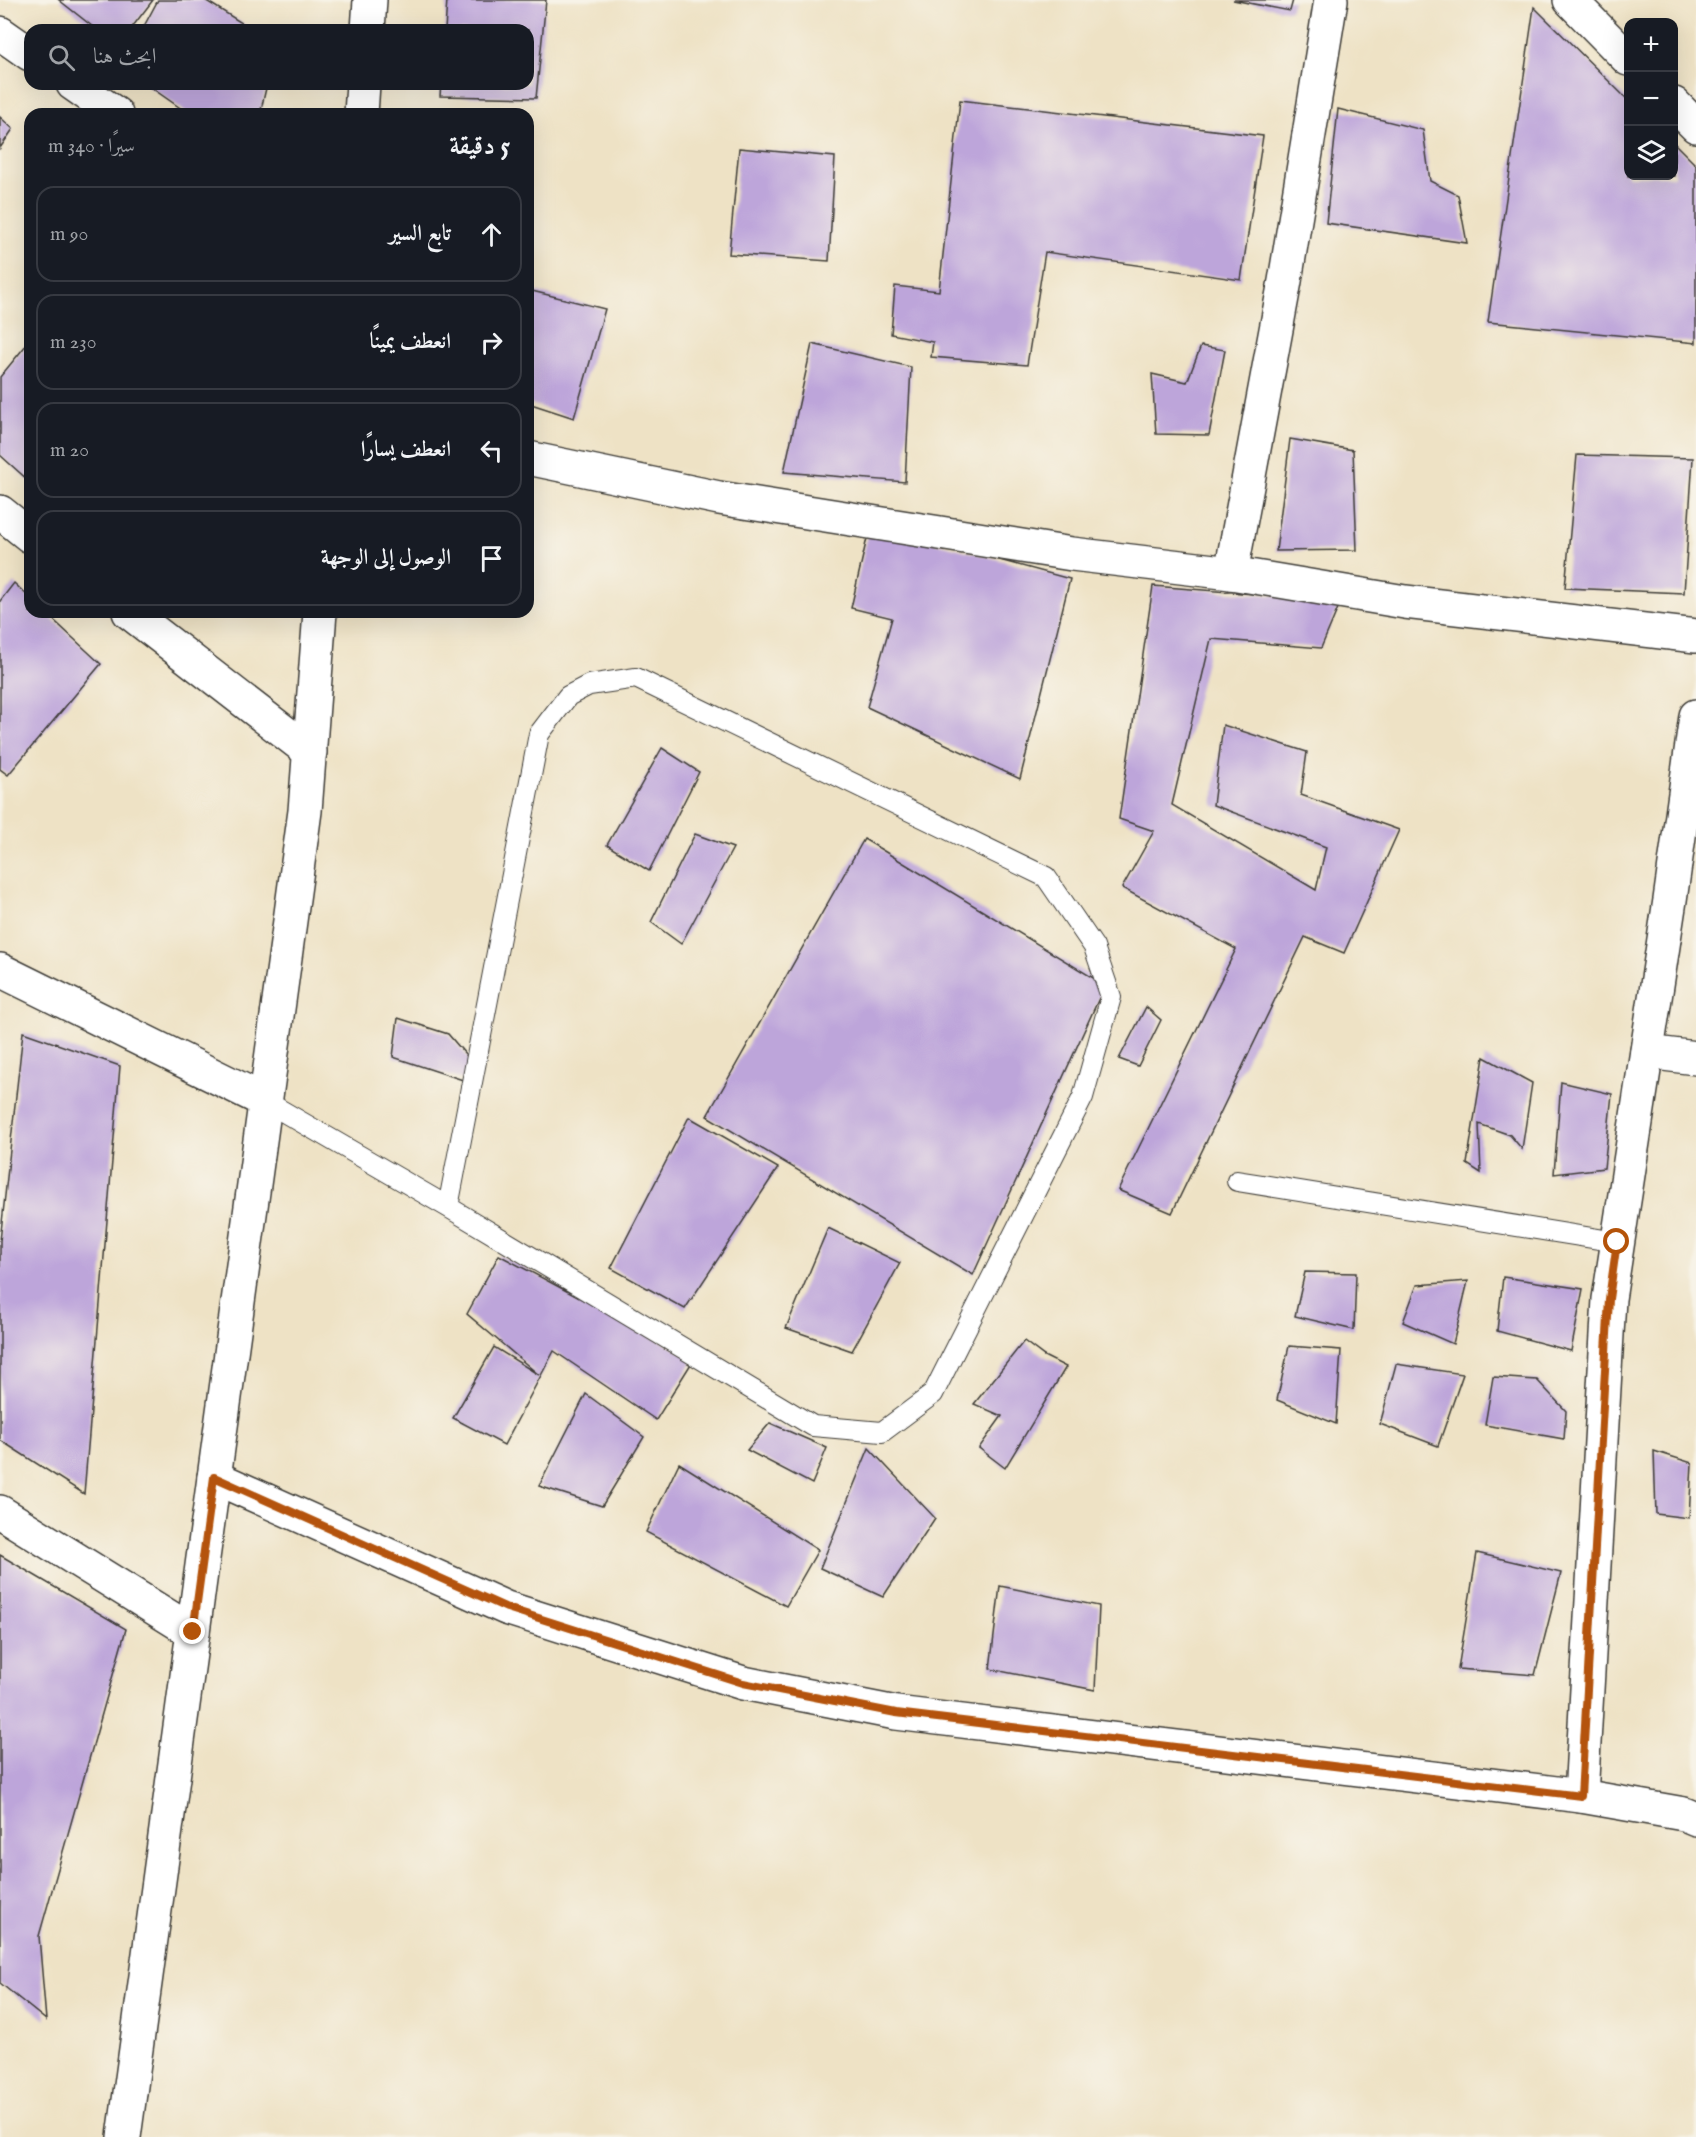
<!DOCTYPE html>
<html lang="ar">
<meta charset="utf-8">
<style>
:root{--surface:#171b24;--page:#242831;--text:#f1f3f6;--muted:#9ea1a6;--line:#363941}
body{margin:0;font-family:"IM FELL English",Amiri,serif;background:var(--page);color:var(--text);direction:rtl}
.controls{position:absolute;right:18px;top:18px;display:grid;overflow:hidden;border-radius:12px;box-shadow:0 6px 24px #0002}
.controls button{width:54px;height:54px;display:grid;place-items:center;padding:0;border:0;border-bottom:2px solid var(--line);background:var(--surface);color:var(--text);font:30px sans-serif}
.stop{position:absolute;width:18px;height:18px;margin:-14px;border:4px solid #b45309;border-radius:50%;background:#fff}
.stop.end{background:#b45309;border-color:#fff;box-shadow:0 2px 6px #0008}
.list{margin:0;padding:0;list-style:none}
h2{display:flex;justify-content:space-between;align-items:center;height:78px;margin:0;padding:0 24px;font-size:26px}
h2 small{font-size:20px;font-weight:400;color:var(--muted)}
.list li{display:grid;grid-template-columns:39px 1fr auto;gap:18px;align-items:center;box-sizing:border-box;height:96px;margin:0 12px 12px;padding:0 12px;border:2px solid var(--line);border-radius:18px}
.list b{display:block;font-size:22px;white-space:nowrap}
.list em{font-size:20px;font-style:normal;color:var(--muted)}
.icon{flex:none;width:33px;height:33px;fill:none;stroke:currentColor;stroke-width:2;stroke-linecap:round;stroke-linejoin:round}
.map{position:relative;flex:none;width:1696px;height:2137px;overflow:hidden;direction:ltr}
.search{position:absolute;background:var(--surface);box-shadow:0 6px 24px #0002;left:24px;top:24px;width:510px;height:66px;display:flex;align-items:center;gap:15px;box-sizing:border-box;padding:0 21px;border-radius:18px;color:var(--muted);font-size:22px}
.panel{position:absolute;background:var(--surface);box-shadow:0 6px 24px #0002;left:24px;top:108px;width:510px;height:510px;border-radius:18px;direction:rtl}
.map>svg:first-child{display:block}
.building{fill:#bda5da}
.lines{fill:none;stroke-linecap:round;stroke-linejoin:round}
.service-casing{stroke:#3c3a35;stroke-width:22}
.minor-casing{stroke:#3c3a35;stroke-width:36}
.tertiary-casing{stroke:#3c3a35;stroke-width:36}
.service{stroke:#fff;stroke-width:20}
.minor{stroke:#fff;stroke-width:33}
.tertiary{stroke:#fff;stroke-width:33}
.route{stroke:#b45309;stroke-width:8}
</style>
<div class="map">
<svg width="1696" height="2137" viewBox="0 0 1696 2137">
<rect width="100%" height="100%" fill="#f7f3e8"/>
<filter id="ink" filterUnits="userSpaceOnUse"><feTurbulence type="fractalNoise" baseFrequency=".0167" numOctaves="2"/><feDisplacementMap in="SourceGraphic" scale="12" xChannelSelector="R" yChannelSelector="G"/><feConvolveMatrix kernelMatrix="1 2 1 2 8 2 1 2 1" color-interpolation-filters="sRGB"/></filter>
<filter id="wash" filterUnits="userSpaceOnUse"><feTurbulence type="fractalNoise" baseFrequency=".008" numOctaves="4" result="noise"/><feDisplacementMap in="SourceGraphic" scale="24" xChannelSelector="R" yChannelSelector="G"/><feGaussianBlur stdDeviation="1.35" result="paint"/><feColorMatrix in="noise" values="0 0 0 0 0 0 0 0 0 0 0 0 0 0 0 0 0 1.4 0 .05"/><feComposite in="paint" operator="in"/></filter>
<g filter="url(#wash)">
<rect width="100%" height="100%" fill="#eee2c5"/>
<g id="blocks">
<g class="building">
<path d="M59,0H153L130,30H97Z"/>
<path d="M158,0H205L253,30H142Z"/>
<path d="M447,0H546L536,98L440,96L441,84H528V30H445Z"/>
<path d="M1233,0H1293L1290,11Z"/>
<path d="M1534,7L1628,100V176H1674V143L1696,165V343L1488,322Z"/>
<path d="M146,84H267L260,114H189Z"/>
<path d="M960,100L1263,136L1241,280L1045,252L1027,365L931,357L933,342L891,334L895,286L939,291Z"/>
<path d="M1338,109L1423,130L1430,181L1458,195L1467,243L1326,223Z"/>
<path d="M0,117L13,129L0,148Z"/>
<path d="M739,148L835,157L829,261L729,254Z"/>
<path d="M528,290L605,309L574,418L528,403Z"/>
<path d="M27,344L30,346L29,481L0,455V377Z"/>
<path d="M812,344L911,367L905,482L784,472Z"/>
<path d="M1201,346L1225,350L1209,435L1156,434L1152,374L1187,382Z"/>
<path d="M1290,439L1353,450L1357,550L1276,551Z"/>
<path d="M1577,455L1693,458L1684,593L1565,588Z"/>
<path d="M870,525L1070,579L1020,779L867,707L892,618L851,608Z"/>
<path d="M14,583L30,598V612H45L101,664L8,775L0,769V601Z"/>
<path d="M1153,586L1341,601L1321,648L1211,639L1172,805L1316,890L1326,847L1213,805L1223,725L1307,752L1301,795L1399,830L1344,953L1305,937L1172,1213L1118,1190L1236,949L1122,888L1154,831L1119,819Z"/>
<path d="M662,748L699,772L649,871L607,845Z"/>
<path d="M695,834L733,848L681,944L651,922Z"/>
<path d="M864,839L1105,985L973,1275L707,1116Z"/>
<path d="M1146,1007L1161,1020L1138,1066L1119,1059Z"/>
<path d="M398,1018L448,1034L472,1062L469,1082L393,1057Z"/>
<path d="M23,1032L120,1066L84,1494L0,1440V1241Z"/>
<path d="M1484,1057L1532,1083L1522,1149L1510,1135L1479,1124L1481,1173L1467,1164Z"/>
<path d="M1561,1082L1612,1094L1604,1168L1554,1174Z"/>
<path d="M689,1117L778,1168L685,1309L611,1268Z"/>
<path d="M828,1228L900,1263L852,1351L786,1328Z"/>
<path d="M499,1255L694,1359L656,1420L554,1351L504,1445L453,1418L494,1347L539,1375L467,1314Z"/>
<path d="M1305,1272L1356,1273L1354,1330L1295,1316Z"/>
<path d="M1503,1277L1583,1289L1571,1351L1497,1331Z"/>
<path d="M1468,1281L1453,1344L1403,1322L1417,1285Z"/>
<path d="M1024,1341L1044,1356L1066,1367L1005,1468L979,1448L1002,1416L974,1404Z"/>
<path d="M1289,1346L1341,1350L1336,1424L1277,1400Z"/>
<path d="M1396,1364L1463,1374L1438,1446L1380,1424Z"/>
<path d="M1493,1377L1537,1380L1566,1411L1564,1439L1485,1425Z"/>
<path d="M586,1394L644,1437L602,1506L539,1486Z"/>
<path d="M770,1423L827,1448L812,1484L747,1450Z"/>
<path d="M869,1448L935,1518L883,1597L820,1568Z"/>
<path d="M1654,1451L1692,1463L1689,1518L1656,1514Z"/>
<path d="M679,1463L818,1550L786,1606L646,1532Z"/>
<path d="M1477,1553L1561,1573L1535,1675L1458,1669Z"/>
<path d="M0,1555L126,1629L39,1936L46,2020L0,1983Z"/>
<path d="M1000,1586L1099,1606L1095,1690L990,1669Z"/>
</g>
</g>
</g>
<g filter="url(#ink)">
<use href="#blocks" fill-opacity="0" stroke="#3c3a35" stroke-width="1.5"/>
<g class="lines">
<defs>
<g id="service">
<path d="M265,1101L448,1207L813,1426L882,1432L933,1394L1083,1097L1111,997L1094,947L1046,877L636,678L589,685L568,696L539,734L448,1207"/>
<path d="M1237,1181L1617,1242"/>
</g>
<g id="minor">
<path d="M1570,0L1628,59"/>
<path d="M0,33L30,54"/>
<path d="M73,84L116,114"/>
<path d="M1674,104L1696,126"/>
<path d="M528,458L719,498L1072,554L1231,573L1405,602L1696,636"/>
<path d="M0,512L30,536"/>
<path d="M1231,573L1285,281L1331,0"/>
<path d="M129,612L310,752"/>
<path d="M0,970L265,1101"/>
<path d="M1647,1052L1696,1058"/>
<path d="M214,1477L506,1608L743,1683L896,1713L1581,1796L1684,1814L1696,1819"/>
<path d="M0,1512L193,1632"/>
<path d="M1581,1796L1609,1299L1670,900L1696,716"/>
</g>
<g id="tertiary">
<path d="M368,30L370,0"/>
<path d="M361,114L363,84"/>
<path d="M124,2137L305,811L320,612"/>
</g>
</defs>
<use href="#service" class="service-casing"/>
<use href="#minor" class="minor-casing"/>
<use href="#tertiary" class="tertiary-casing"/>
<use href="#service" class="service"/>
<use href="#minor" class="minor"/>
<use href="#tertiary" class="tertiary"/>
</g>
</g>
<g class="lines" filter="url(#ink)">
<path class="route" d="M193,1632L214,1477L507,1608L743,1683L896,1713L1581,1796L1609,1299L1617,1242"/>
</g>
</svg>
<div class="controls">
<button>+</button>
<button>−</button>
<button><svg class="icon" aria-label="layers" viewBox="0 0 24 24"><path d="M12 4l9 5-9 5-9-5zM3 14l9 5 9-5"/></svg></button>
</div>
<div class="stop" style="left:1617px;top:1242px"></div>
<div class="stop end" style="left:193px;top:1632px"></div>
<div class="search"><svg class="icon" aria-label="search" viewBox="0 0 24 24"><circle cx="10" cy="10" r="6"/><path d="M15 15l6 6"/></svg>ابحث هنا</div>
<section class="panel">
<h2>5 دقيقة<small>سيرًا · 340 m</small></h2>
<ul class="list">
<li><svg class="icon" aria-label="ahead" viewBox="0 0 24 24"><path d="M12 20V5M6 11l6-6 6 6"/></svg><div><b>تابع السير</b></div><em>90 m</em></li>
<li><svg class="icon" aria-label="right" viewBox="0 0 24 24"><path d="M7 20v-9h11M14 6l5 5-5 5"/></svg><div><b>انعطف يمينًا</b></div><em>230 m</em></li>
<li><svg class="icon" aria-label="left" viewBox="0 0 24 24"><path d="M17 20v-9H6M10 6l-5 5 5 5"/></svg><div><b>انعطف يسارًا</b></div><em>20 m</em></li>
<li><svg class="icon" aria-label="arrive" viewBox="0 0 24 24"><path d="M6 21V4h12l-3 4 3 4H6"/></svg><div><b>الوصول إلى الوجهة</b></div></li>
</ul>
</section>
</div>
